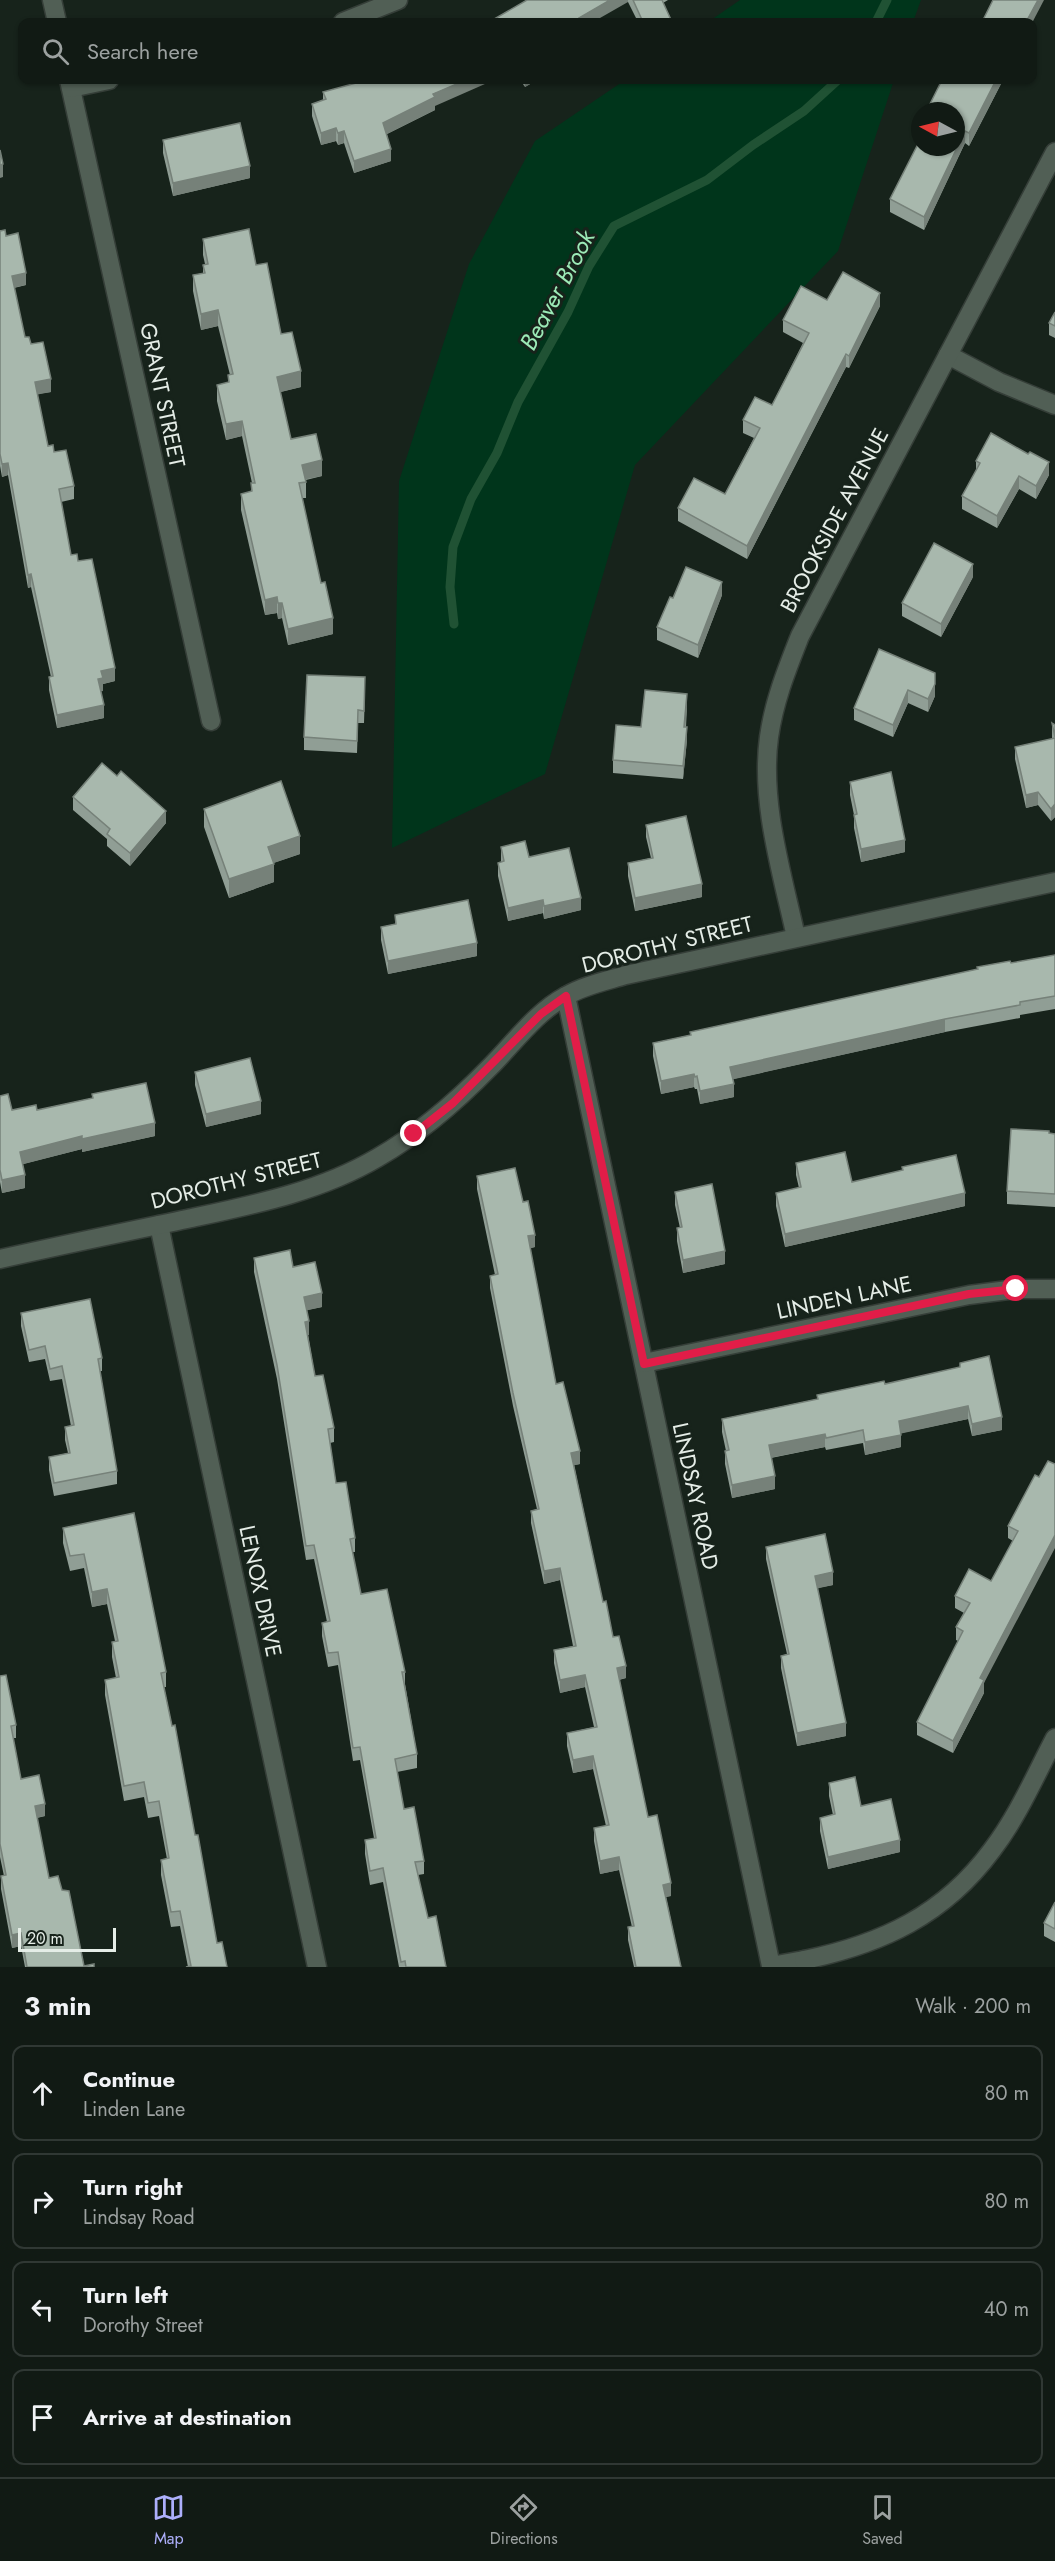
<!DOCTYPE html>
<meta charset="utf-8">
<style>
:root{--surface:#111a14;--page:#1e2722;--text:#f1f3f6;--muted:#9ca1a0;--line:#303834;--accent:#adaffb}
body{margin:0;font-family:Jost,sans-serif;background:var(--page);color:var(--text)}
.compass{position:absolute;left:911px;top:102px;width:54px;height:54px;border-radius:50%;background:var(--surface);box-shadow:0 2px 4px #0004;rotate:277deg}
.scale{position:absolute;left:18px;bottom:15px;width:98px;box-sizing:border-box;padding-left:6px;border:3px solid #e5ede7;border-top:0;font-size:16px;line-height:21px;white-space:nowrap;color:#e5ede7;-webkit-text-stroke:4px #17231b;paint-order:stroke}
.stop{position:absolute;width:18px;height:18px;margin:-14px;border:4px solid #e11d48;border-radius:50%;background:#fff}
.stop.end{background:#e11d48;border-color:#fff;box-shadow:0 2px 6px #0008}
.list{margin:0;padding:0;list-style:none}
h2{display:flex;justify-content:space-between;align-items:center;height:78px;margin:0;padding:0 24px;font-size:26px}
h2 small{font-size:20px;font-weight:400;color:var(--muted)}
.list li{display:grid;grid-template-columns:39px 1fr auto;gap:18px;align-items:center;box-sizing:border-box;height:96px;margin:0 12px 12px;padding:0 12px;border:2px solid var(--line);border-radius:12px}
.list b{display:block;font-size:22px;white-space:nowrap}
.list p{margin:0;font-size:20px;white-space:nowrap;color:var(--muted)}
.list em{font-size:20px;font-style:normal;color:var(--muted)}
.icon{flex:none;width:33px;height:33px;fill:none;stroke:currentColor;stroke-width:2;stroke-linecap:round;stroke-linejoin:round}
.map{position:relative;flex:none;width:1055px;height:1967px;overflow:hidden}
.search{position:absolute;background:var(--surface);box-shadow:0 2px 4px #0004;left:18px;right:18px;top:18px;height:66px;display:flex;align-items:center;gap:15px;box-sizing:border-box;padding:0 21px;border-radius:12px;color:var(--muted);font-size:22px}
.sheet{height:510px;background:var(--surface)}
nav{display:flex;justify-content:space-around;align-items:center;box-sizing:border-box;height:84px;border-top:2px solid var(--line);background:var(--surface);font-size:16px;color:var(--muted)}
nav a{display:grid;justify-items:center;gap:3px}
nav .on{color:var(--accent)}
.map>svg:first-child{display:block}
.green{fill:#00351b}
.lines{fill:none;stroke-linecap:round;stroke-linejoin:round}
.stream{stroke:#205234;stroke-width:9}
.minor-casing{stroke:#353e38;stroke-width:21}
.minor{stroke:#515f55;stroke-width:18}
.wall{fill:#909e95}
.shaded-wall{fill:#768179}
.building{fill:#a8b8ad;stroke:#768179;stroke-width:1.5}
.route{stroke:#e11d48;stroke-width:8}
.labels{text-anchor:middle;dominant-baseline:central;stroke-width:6;stroke-linejoin:round;paint-order:stroke}
.street-label{font-size:22px;fill:#e5ede7;stroke:#17231b}
.water-label{font-size:24px;font-style:italic;fill:#9ceab7;stroke:#17231b}
</style>
<div class="map">
<svg width="1055" height="1967" viewBox="0 0 1055 1967">
<rect width="100%" height="100%" fill="#17231b"/>
<g class="green">
<path d="M740,0H921L913,22H708Z"/>
<path d="M625,80H894L838,251L635,465L545,774L392,848L399,481L469,264L535,141Z"/>
</g>
<g class="lines">
<g class="stream">
<path d="M876,22L887,0"/>
<path d="M454,624L450,587L453,547L471,499L497,453L518,402L568,312L589,266L614,226L707,180L753,145L804,111L838,80"/>
</g>
<defs>
<g id="minor">
<path d="M52,0L57,22"/>
<path d="M343,22L398,0"/>
<path d="M69,80L211,721"/>
<path d="M71,88L109,80"/>
<path d="M948,355L999,382L1055,405"/>
<path d="M796,937C782,873 760,802 769,737C774,701 787,669 800,636L1055,152"/>
<path d="M566,996L771,1966L804,1960L806,1967"/>
<path d="M159,1225L317,1967"/>
<path d="M0,1259C62,1245 125,1232 187,1219C252,1205 319,1192 377,1158C419,1134 456,1102 490,1067C514,1043 536,1012 566,996C585,985 606,981 626,975L1055,882"/>
<path d="M644,1363L969,1295L1016,1289H1055"/>
<path d="M804,1960C882,1944 944,1915 992,1850C1018,1816 1035,1776 1055,1738"/>
</g>
</defs>
<use href="#minor" class="minor-casing"/>
<use href="#minor" class="minor"/>
</g>
<g class="wall">
<path d="M527,0H668L663,3L672,22H638L628,2Z"/>
<path d="M520,80H537L525,87Z"/>
<path d="M1003,80L969,146L965,143L924,230L890,212V199L956,111L927,110Z"/>
<path d="M323,92L435,106V110L387,134L391,161L354,173L344,143L338,145L336,141L321,145L312,116V104L323,100Z"/>
<path d="M163,140L250,178L173,196L163,153Z"/>
<path d="M0,230L6,236L26,285L14,288L25,337L31,344L51,392L37,394L48,446L54,452L74,486V499L61,502L71,555L78,561L115,681L103,684V691H100L104,718L57,728L49,690V677H51L31,587L28,588L8,475L2,477L0,466Z"/>
<path d="M203,239L256,265L301,387L280,392L291,439L322,476L306,480V498H302L321,583L333,634L288,645L282,618L278,619L277,613L265,615L241,510V494L251,492V483H252L242,436L226,440L217,401V385L228,383V375H230L218,326L201,330L193,291V275L203,273V265L205,264L203,255Z"/>
<path d="M827,300L880,306L849,368L846,367L747,559L678,521V508L725,494L754,438L743,433V420L772,405L803,343L783,332V320Z"/>
<path d="M1055,312V338L1049,335V323Z"/>
<path d="M976,461L1049,475L1036,499L1019,489L997,528L962,509V496L976,471Z"/>
<path d="M973,577L941,637L902,616V603Z"/>
<path d="M722,595L698,658L657,640V627L673,598Z"/>
<path d="M879,649L935,696L928,712L908,703L893,737L854,720V708Z"/>
<path d="M365,690L364,723H358L357,753L304,750V737Z"/>
<path d="M687,707L686,727L687,740L683,779L613,773V760L641,727Z"/>
<path d="M1052,723L1055,725V817L1051,821L1038,805L1026,808L1015,759V747L1052,739Z"/>
<path d="M117,776L166,823L130,866L107,846V839L73,810V797Z"/>
<path d="M850,782L905,852L861,862L854,828V815L850,795Z"/>
<path d="M204,809L300,854L273,863L274,882L229,898L204,827Z"/>
<path d="M646,825L702,897L635,911L628,876V863L651,858L646,837Z"/>
<path d="M501,847L529,857L581,910L544,919L543,913L508,921L498,876V863L501,862Z"/>
<path d="M395,915L477,956L388,974L381,940V927L395,924Z"/>
<path d="M1055,955V1009L1020,1015V1018L945,1032L733,1079L734,1097L700,1104L697,1089H695L694,1087L661,1094L653,1056V1043L690,1035V1032L1011,963Z"/>
<path d="M195,1072L261,1114L206,1127L195,1085Z"/>
<path d="M92,1094L155,1136L82,1152V1149L23,1164L25,1188L2,1193L0,1182V1096L12,1110H37L92,1098Z"/>
<path d="M1049,1133L1055,1134V1207L1007,1204V1191Z"/>
<path d="M796,1163L852,1182L902,1171V1167L965,1206L785,1247L776,1206V1193L799,1188L796,1175Z"/>
<path d="M477,1176L523,1202L535,1247L530,1248L556,1384L580,1464L574,1465L603,1602L626,1678L619,1680L648,1817L671,1896L666,1897L681,1967H634L628,1940V1927H632L619,1870L600,1874L594,1841V1828L606,1826L593,1769L573,1773L567,1746V1733L594,1727L585,1687L560,1693L554,1663V1650L573,1646L560,1580L544,1584L531,1523V1511L537,1509L513,1406L490,1288V1276L495,1275L477,1189Z"/>
<path d="M675,1192L725,1264L683,1273L677,1241V1228H680L675,1205Z"/>
<path d="M254,1258L293,1267L322,1307L307,1310L309,1335H308L315,1376L334,1428V1442L330,1443L336,1483L355,1538V1552H352L361,1594L405,1672V1684L417,1754V1768L397,1772L404,1809L424,1861V1874L418,1875L428,1918L446,1967H399L383,1882L370,1885L365,1854V1840L374,1838L360,1760L353,1761L338,1665L328,1667L322,1636V1623L327,1622L314,1559L306,1560L277,1379L254,1272Z"/>
<path d="M21,1313L102,1358V1371H100L117,1471V1484L54,1496L49,1470V1457L68,1453L65,1440V1427L71,1426L62,1379L50,1381L45,1359L29,1362L21,1326Z"/>
<path d="M960,1363L1002,1430L972,1436L968,1419L901,1433V1447L865,1455L863,1443L826,1450L825,1447L771,1458L775,1489L732,1498L725,1464V1451H726L722,1432V1419L817,1399V1395L885,1384L960,1368Z"/>
<path d="M1035,1475L984,1683V1693L953,1753L917,1735V1722L958,1641L956,1640V1627L964,1613L955,1608V1596L991,1581L1013,1541L1008,1538V1526Z"/>
<path d="M134,1513L166,1672V1687H164L217,1943L227,1967H188L180,1926L171,1927L161,1875V1860L167,1859L159,1816L148,1818L144,1797L124,1801L105,1695V1680L116,1678L112,1657V1642L115,1641L107,1604L92,1607L84,1568L70,1571L63,1543V1528Z"/>
<path d="M766,1547L833,1585L817,1588L846,1736L797,1746L781,1668V1656L787,1654L766,1559Z"/>
<path d="M0,1676L16,1725V1738H13L21,1779L45,1816L37,1818L49,1878L62,1890L84,1966L94,1967H25L21,1946L12,1948L1,1889V1876H4L0,1857Z"/>
<path d="M829,1783L861,1806L900,1852L828,1869L820,1831V1818L833,1815L829,1796Z"/>
<path d="M1055,1902V1942L1044,1936V1923Z"/>
</g>
<g class="shaded-wall">
<path d="M610,0H628V2L593,22H579V18Z"/>
<path d="M1038,0H1044L1032,23L1026,22Z"/>
<path d="M466,80H494L435,106V110L383,136V123L433,94Z"/>
<path d="M525,80H537L525,87Z"/>
<path d="M996,80H1003L969,146V133Z"/>
<path d="M336,128V141L321,145V133Z"/>
<path d="M344,131V143L338,145V133Z"/>
<path d="M965,131V143L924,230V217Z"/>
<path d="M391,149V161L354,173V161Z"/>
<path d="M3,164V177L0,178V165Z"/>
<path d="M250,166V178L173,196V183Z"/>
<path d="M26,273V285L12,288V276Z"/>
<path d="M880,293V306L849,368V356Z"/>
<path d="M218,310V326L201,330V314Z"/>
<path d="M846,354V367L747,559V546Z"/>
<path d="M301,371V387L277,393V377Z"/>
<path d="M51,379V392L35,395V382Z"/>
<path d="M242,421V436L226,440V424Z"/>
<path d="M322,460V476L302,480V465Z"/>
<path d="M1049,462V475L1036,499V486Z"/>
<path d="M8,463V475L2,477V464Z"/>
<path d="M1019,476V489L997,528V516Z"/>
<path d="M973,564V577L941,637V624Z"/>
<path d="M31,574V587L28,588V575Z"/>
<path d="M722,582V595L698,658V645Z"/>
<path d="M277,597V613L265,615V600Z"/>
<path d="M278,603H282V618L278,619Z"/>
<path d="M333,618V634L288,645V629Z"/>
<path d="M115,668V681L103,684V691L98,692V679L101,671Z"/>
<path d="M935,684V696L928,712V699Z"/>
<path d="M908,690V703L893,737V725Z"/>
<path d="M687,694V707L684,740V727Z"/>
<path d="M104,705V718L57,728V715Z"/>
<path d="M687,727V740L683,779V766Z"/>
<path d="M1038,792V805L1026,808V795Z"/>
<path d="M1055,804V817L1051,821V809Z"/>
<path d="M166,811V823L130,866V853Z"/>
<path d="M300,836V854L268,865V847Z"/>
<path d="M905,840V852L861,862V849Z"/>
<path d="M274,864V882L229,898V879Z"/>
<path d="M702,884V897L635,911V898Z"/>
<path d="M581,898V910L544,919V906Z"/>
<path d="M543,900V913L508,921V908Z"/>
<path d="M477,943V956L388,974V961Z"/>
<path d="M945,1019V1032L730,1080V1067Z"/>
<path d="M694,1074V1087L661,1094V1081Z"/>
<path d="M734,1084V1097L700,1104V1091Z"/>
<path d="M261,1101V1114L206,1127V1114Z"/>
<path d="M155,1123V1136L82,1152V1139Z"/>
<path d="M82,1136V1149L20,1165V1152Z"/>
<path d="M25,1175V1188L2,1193V1180Z"/>
<path d="M965,1193V1206L785,1247V1234Z"/>
<path d="M535,1235V1247L528,1249V1236Z"/>
<path d="M725,1251V1264L683,1273V1260Z"/>
<path d="M322,1293V1307L304,1311V1297Z"/>
<path d="M309,1321V1335L305,1336V1322Z"/>
<path d="M968,1406V1419L899,1434V1421Z"/>
<path d="M1002,1417V1430L972,1436V1424Z"/>
<path d="M825,1434V1447L769,1458V1445Z"/>
<path d="M901,1435V1447L865,1455V1442Z"/>
<path d="M580,1451V1464L571,1466V1453Z"/>
<path d="M775,1476V1489L732,1498V1485Z"/>
<path d="M1055,1535V1548L984,1683V1693L953,1753V1741L980,1678Z"/>
<path d="M560,1568V1580L544,1584V1571Z"/>
<path d="M833,1572V1585L815,1589V1576Z"/>
<path d="M107,1589V1604L92,1607V1592Z"/>
<path d="M626,1666V1678L617,1680V1668Z"/>
<path d="M585,1675V1687L560,1693V1680Z"/>
<path d="M846,1723V1736L797,1746V1733Z"/>
<path d="M593,1756V1769L573,1773V1760Z"/>
<path d="M45,1804V1816L35,1818V1806Z"/>
<path d="M900,1840V1852L828,1869V1857Z"/>
<path d="M619,1857V1870L600,1874V1861Z"/>
<path d="M671,1883V1896L663,1897V1885Z"/>
<path d="M21,1933V1946L12,1948V1935Z"/>
</g>
<g class="building">
<path d="M527,0H610L579,18L582,22H489Z"/>
<path d="M633,0H662L672,22H643Z"/>
<path d="M993,0H1038L1026,22H982Z"/>
<path d="M367,80H466L433,94L435,97L383,123L391,149L354,161L344,131L338,133L336,128L321,133L312,104L326,99L323,92Z"/>
<path d="M942,80H996L969,133L965,131L924,217L890,199L920,140V147H956V111L927,110Z"/>
<path d="M240,123L250,166L173,183L163,140Z"/>
<path d="M0,150L3,164L0,165Z"/>
<path d="M249,229L256,265L267,263L281,334L292,332L301,371L277,377L291,439L316,434L322,460L302,465L306,482L299,483L321,583L325,582L333,618L288,629L282,603H278L277,597L265,600L241,494L252,491L251,483H255L242,421L226,424L217,385L229,382L228,375L233,374L218,310L201,314L193,275L205,273L203,265L208,264L203,239Z"/>
<path d="M0,230V231L5,230L6,236L18,233L26,273L12,276L25,337H29L31,344L43,342L51,379L35,382L48,446L53,445L54,452L66,450L74,486L59,489L71,555L77,554L78,561L92,559L115,668L101,671L103,678L98,679L104,705L57,715L49,677L53,676L31,574L28,575L8,463L2,464L0,454Z"/>
<path d="M843,272L880,293L849,356L846,354L747,546L678,508L694,478L725,494L760,428L743,420L755,397L772,405L809,333L783,320L801,286L827,300Z"/>
<path d="M1055,312V326L1049,323Z"/>
<path d="M991,433L1028,454L1030,452L1049,462L1036,486L1019,476L997,516L962,496L980,463L976,461Z"/>
<path d="M934,543L973,564L941,624L902,603Z"/>
<path d="M686,567L722,582L698,645L657,627L670,597L673,598Z"/>
<path d="M879,649L935,673V684L928,699L908,690L893,725L854,708Z"/>
<path d="M307,675L365,677L364,711L358,710L357,741L304,737Z"/>
<path d="M645,690L687,694L684,727H687L683,766L613,760L616,725L641,727Z"/>
<path d="M1052,723L1055,725V737Z"/>
<path d="M1055,738V804L1051,809L1038,792L1026,795L1015,747Z"/>
<path d="M102,763L117,776L121,771L166,811L130,853L107,834L110,829L73,797Z"/>
<path d="M891,772L905,840L861,849L854,815L857,814L850,782Z"/>
<path d="M281,781L300,836L268,847L274,864L229,879L204,809Z"/>
<path d="M686,816L702,884L635,898L628,863L653,858L646,825Z"/>
<path d="M525,841L529,857L569,848L581,898L544,906L543,900L508,908L498,863L504,861L501,847Z"/>
<path d="M468,900L477,943L388,961L381,927L396,924L395,915Z"/>
<path d="M1055,955V996L1020,1002V1005L945,1019L730,1067L734,1084L700,1091L697,1076L695,1077L694,1074L661,1081L653,1043L691,1035L690,1032L978,969L977,967L1010,961L1011,963Z"/>
<path d="M250,1058L261,1101L206,1114L195,1072Z"/>
<path d="M146,1083L155,1123L82,1139V1136L20,1152L25,1175L2,1180L0,1170V1096L8,1094L12,1110L36,1105L37,1110L93,1098L92,1094Z"/>
<path d="M1011,1129L1049,1131V1133L1055,1134V1194L1007,1191Z"/>
<path d="M845,1152L852,1182L903,1170L902,1167L956,1155L965,1193L785,1234L776,1193L801,1187L796,1163Z"/>
<path d="M515,1168L523,1202L528,1201L535,1235L528,1236L556,1384L563,1382L580,1451L571,1453L603,1602L606,1601L613,1637L619,1636L626,1666L617,1668L648,1817L657,1815L671,1883L663,1885L681,1967H636L628,1927L634,1926L619,1857L600,1861L594,1828L609,1825L593,1756L573,1760L567,1733L597,1727L585,1675L560,1680L554,1650L576,1646L560,1568L544,1571L531,1511L539,1509L513,1393L490,1276L498,1274L477,1176Z"/>
<path d="M712,1184L725,1251L683,1260L677,1228L682,1227L675,1192Z"/>
<path d="M290,1250L293,1267L315,1262L322,1293L304,1297L309,1321L305,1322L315,1376L323,1375L334,1428L328,1429L336,1483L346,1482L355,1538L350,1539L361,1594L387,1589L405,1672H402L417,1754L395,1759L404,1809L414,1807L424,1861L415,1862L428,1918L436,1916L446,1967H406L405,1961L401,1962L383,1868L370,1871L365,1840L376,1838L360,1747L353,1748L338,1652L328,1653L322,1623L330,1621L314,1545L306,1546L277,1365L254,1258Z"/>
<path d="M90,1299L102,1358L98,1359L117,1471L54,1483L49,1457L70,1453L65,1427L74,1425L62,1366L50,1369L45,1346L29,1350L21,1313Z"/>
<path d="M989,1356L1002,1417L972,1424L968,1406L899,1421L901,1435L865,1442L863,1430L826,1438L825,1434L769,1445L775,1476L732,1485L725,1451L729,1450L722,1419L818,1399L817,1395L884,1381L885,1384L960,1367V1363Z"/>
<path d="M1048,1461L1055,1464V1535L980,1678L984,1680L953,1741L917,1722L963,1631L956,1627L970,1603L955,1596L969,1569L991,1581L1018,1531L1008,1526L1035,1475L1039,1477Z"/>
<path d="M134,1513L166,1672L161,1673L172,1726L175,1725L195,1835H198L217,1943L222,1942L227,1967H186L191,1966L180,1911L171,1912L161,1860L169,1858L159,1801L148,1803L144,1782L124,1786L105,1680L119,1677L112,1642L118,1641L107,1589L92,1592L84,1554L70,1556L63,1528Z"/>
<path d="M825,1534L833,1572L815,1576L846,1723L797,1733L781,1656L789,1654L766,1547Z"/>
<path d="M6,1675L16,1725L11,1726L21,1779L39,1775L45,1804L35,1806L49,1878L58,1876L62,1890L69,1891L84,1966L94,1964V1967H27L21,1933L12,1935L1,1876L6,1875L0,1844V1676Z"/>
<path d="M855,1777L861,1806L891,1799L900,1840L828,1857L820,1818L835,1814L829,1783Z"/>
<path d="M1055,1902V1929L1044,1923Z"/>
</g>
<g class="lines">
<path class="route" d="M414,1134L453,1103L541,1014L566,996L644,1364L969,1294L1016,1289"/>
</g>
<g class="labels">
<g class="street-label">
<text transform="translate(163 395) rotate(78)">GRANT STREET</text>
<text transform="translate(834 520) rotate(-62)">BROOKSIDE AVENUE</text>
<text transform="translate(667 944) rotate(-14)">DOROTHY STREET</text>
<text transform="translate(236 1180) rotate(-14)">DOROTHY STREET</text>
<text transform="translate(844 1297) rotate(-12)">LINDEN LANE</text>
<text transform="translate(696 1496) rotate(78)">LINDSAY ROAD</text>
<text transform="translate(261 1591) rotate(78)">LENOX DRIVE</text>
</g>
<g class="water-label">
<text transform="translate(557 290) rotate(-62)">Beaver Brook</text>
</g>
</g>
</svg>
<svg class="compass" viewBox="-18 -18 36 36"><path d="M0-13l5 13h-10z" fill="#e53935"/><path d="M0 13l5-13h-10z" fill="#9ca1a0"/></svg>
<div class="scale">20 m</div>
<div class="stop" style="left:1016px;top:1289px"></div>
<div class="stop end" style="left:414px;top:1134px"></div>
<div class="search"><svg class="icon" aria-label="search" viewBox="0 0 24 24"><circle cx="10" cy="10" r="6"/><path d="M15 15l6 6"/></svg>Search here</div>
</div>
<section class="sheet">
<h2>3 min<small>Walk · 200 m</small></h2>
<ul class="list">
<li><svg class="icon" aria-label="ahead" viewBox="0 0 24 24"><path d="M12 20V5M6 11l6-6 6 6"/></svg><div><b>Continue</b><p>Linden Lane</p></div><em>80 m</em></li>
<li><svg class="icon" aria-label="right" viewBox="0 0 24 24"><path d="M7 20v-9h11M14 6l5 5-5 5"/></svg><div><b>Turn right</b><p>Lindsay Road</p></div><em>80 m</em></li>
<li><svg class="icon" aria-label="left" viewBox="0 0 24 24"><path d="M17 20v-9H6M10 6l-5 5 5 5"/></svg><div><b>Turn left</b><p>Dorothy Street</p></div><em>40 m</em></li>
<li><svg class="icon" aria-label="arrive" viewBox="0 0 24 24"><path d="M6 21V4h12l-3 4 3 4H6"/></svg><div><b>Arrive at destination</b></div></li>
</ul>
</section>
<nav>
<a class="on"><svg class="icon" aria-label="map" viewBox="0 0 24 24"><path d="M3 6l6-2 6 2 6-2v14l-6 2-6-2-6 2zM9 4v14M15 6v14"/></svg>Map</a>
<a><svg class="icon" aria-label="directions" viewBox="0 0 24 24"><path d="M12 3l9 9-9 9-9-9zM9 14v-3h6M13 9l2 2-2 2"/></svg>Directions</a>
<a><svg class="icon" aria-label="saved" viewBox="0 0 24 24"><path d="M7 4h10v16l-5-4-5 4z"/></svg>Saved</a>
</nav>
